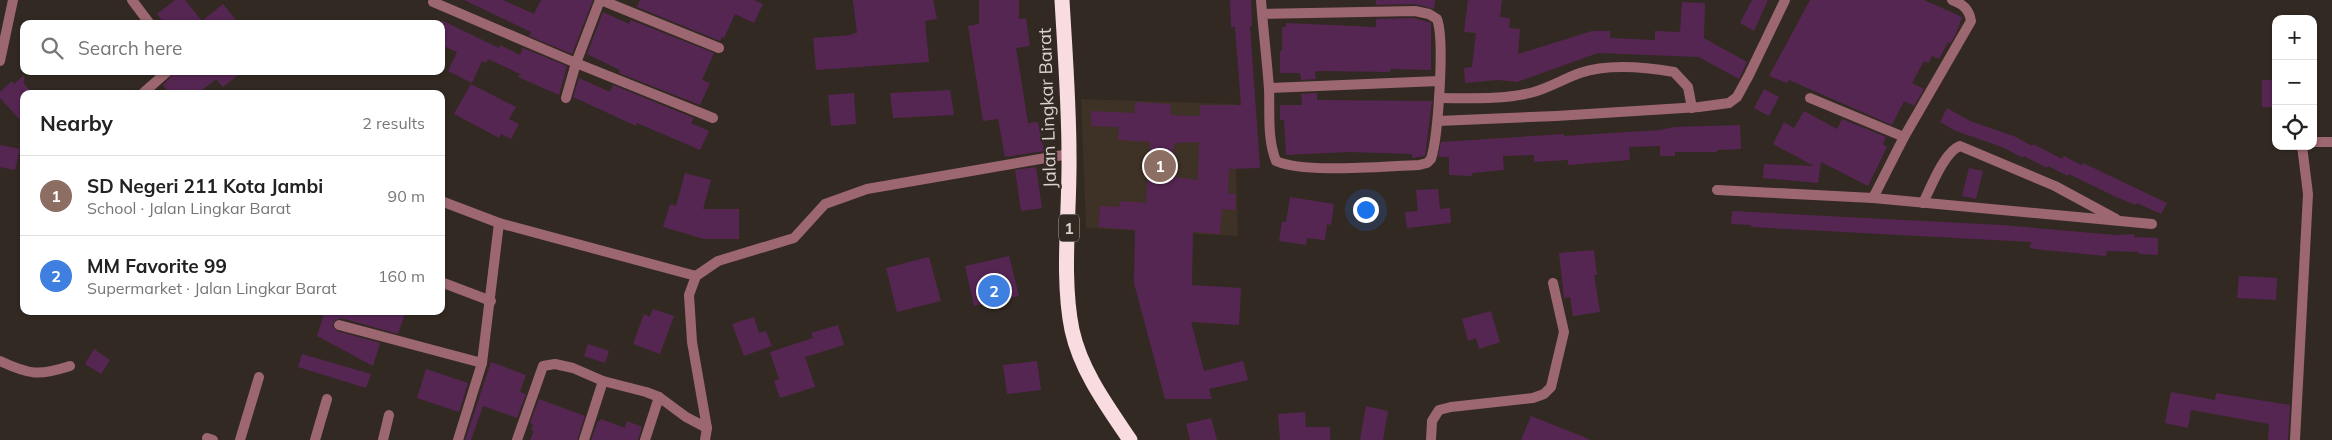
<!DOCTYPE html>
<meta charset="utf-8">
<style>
:root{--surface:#fff;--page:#f2f2f2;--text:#222;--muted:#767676;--line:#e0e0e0;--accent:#d93025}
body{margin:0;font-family:Mulish,sans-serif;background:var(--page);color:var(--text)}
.controls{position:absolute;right:15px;top:15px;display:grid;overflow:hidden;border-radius:10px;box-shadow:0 1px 4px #0004}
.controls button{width:45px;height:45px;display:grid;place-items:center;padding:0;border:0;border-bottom:1px solid var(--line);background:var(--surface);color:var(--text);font:25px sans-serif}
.you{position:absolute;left:1365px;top:209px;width:18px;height:18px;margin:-12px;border:4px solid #fff;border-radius:50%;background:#1a73e8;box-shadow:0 0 0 8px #1a73e833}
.badge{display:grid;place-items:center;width:32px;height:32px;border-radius:50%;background:var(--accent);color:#fff;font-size:16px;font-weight:700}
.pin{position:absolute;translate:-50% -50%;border:2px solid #fff;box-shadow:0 1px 5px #0006}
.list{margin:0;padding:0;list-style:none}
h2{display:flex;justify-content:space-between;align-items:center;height:65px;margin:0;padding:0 20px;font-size:21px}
h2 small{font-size:16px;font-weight:400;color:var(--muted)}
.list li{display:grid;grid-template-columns:32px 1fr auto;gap:15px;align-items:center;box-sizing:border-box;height:80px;padding:0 20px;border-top:1px solid var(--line)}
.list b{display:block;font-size:19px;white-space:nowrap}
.list p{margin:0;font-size:16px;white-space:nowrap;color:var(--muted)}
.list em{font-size:16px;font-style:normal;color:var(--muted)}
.icon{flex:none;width:28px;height:28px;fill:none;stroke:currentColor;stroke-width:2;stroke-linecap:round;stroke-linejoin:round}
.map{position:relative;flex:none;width:2332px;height:440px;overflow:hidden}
.search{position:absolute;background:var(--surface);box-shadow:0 1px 4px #0004;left:20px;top:20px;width:425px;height:55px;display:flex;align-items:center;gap:12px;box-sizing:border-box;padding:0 18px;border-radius:10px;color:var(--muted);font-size:19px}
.panel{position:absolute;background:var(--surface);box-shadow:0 1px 4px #0004;left:20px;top:90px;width:425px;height:225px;border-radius:10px}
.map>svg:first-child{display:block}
.built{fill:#3e3125}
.building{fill:#562653;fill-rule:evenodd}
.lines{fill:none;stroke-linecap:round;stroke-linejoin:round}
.lane{stroke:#9c6770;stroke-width:10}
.street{stroke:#9c6770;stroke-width:10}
.highway{stroke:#f8dce0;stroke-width:15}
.labels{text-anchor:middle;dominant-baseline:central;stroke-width:4.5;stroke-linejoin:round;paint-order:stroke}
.shield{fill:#322922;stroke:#a6a09a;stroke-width:1}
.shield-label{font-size:16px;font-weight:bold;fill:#d8d3ce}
.street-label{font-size:18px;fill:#d8d3ce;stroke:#322922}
</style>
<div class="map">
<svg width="2332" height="440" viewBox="0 0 2332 440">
<rect width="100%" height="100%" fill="#322922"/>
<path class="built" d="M1081,99L1234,104L1238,236L1086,228Z"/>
<g class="building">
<path d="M175,0H185L202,21L223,4L239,24H165L157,14Z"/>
<path d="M464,0H503L534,14L541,0H593L572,54L529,36L531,32Z"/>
<path d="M640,0H754L763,4L754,23L735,14L724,38L722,37L720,41L637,7Z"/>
<path d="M853,0H933L937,19L925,21L929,62L816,70L813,38L852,35L851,34L857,33Z"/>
<path d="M979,0H1019V19L1026,18L1030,46L1016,48L1028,123L1038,122L1044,151L1005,157L998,119L983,121L968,26L979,24Z"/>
<path d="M1230,0H1251L1252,26H1250L1260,168L1229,169L1228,193L1236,194L1235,210L1222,209L1220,234L1193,232L1192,285L1241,288L1239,325L1191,322L1204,371L1243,361L1248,380L1209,389L1212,399H1165L1134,283L1135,230L1098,227L1100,206L1119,207L1120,201L1146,203L1150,142L1118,140L1119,127L1091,126V111L1135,113V102L1171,104L1170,115L1200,116V105H1241L1235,27H1231ZM1199,142L1198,180L1172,177L1174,143Z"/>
<path d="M1376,0H1435L1434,9L1415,4L1376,5Z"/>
<path d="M1468,0H1502L1500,17L1510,18L1509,28L1520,29L1518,54L1592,31H1610V38L1655,40V31L1680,32L1682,2L1705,3L1704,38L1747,62L1739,79L1699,57L1598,53L1517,82L1498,80L1465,83L1464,68L1472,67L1476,33L1464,32Z"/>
<path d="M1752,0H1768L1754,31L1740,23Z"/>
<path d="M1810,0H1924L1962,17L1957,31L1951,43L1948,42L1939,59L1932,56L1929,63L1924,61L1912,83L1924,89L1914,106L1904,101L1892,125L1789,80L1787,83L1769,76Z"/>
<path d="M603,12L629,24L631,20L714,53L702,80L710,83L700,105L619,73L620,70L587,54Z"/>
<path d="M1414,18L1431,23V70L1390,69V72L1318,71L1315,72L1316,79L1301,80L1300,73H1280V51H1282V27H1286V23L1376,27V19Z"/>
<path d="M441,20L499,48L500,45L520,55L523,48L567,66L559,95L518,77L520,74L488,59L486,63L482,61L472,83L448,71L457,52L441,45Z"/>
<path d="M176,71H243L223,87L216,79L197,94H170L163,85Z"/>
<path d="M24,75V84L33,94H24V124L0,98V92L12,81L14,84Z"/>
<path d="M579,78L610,92L613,85L694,118L691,123L709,131L700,150L637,123L636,126L573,97Z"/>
<rect x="2262" y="80" width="14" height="27"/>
<path d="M471,84L516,107L509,119L519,124L511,139L501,134L499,138L454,114Z"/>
<path d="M1764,89L1779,97L1769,116L1754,108Z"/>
<path d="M950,90L954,115L893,118L890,93Z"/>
<path d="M854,93L856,124L831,126L828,95Z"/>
<path d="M1317,93V100L1432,101L1425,156L1412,158V154L1348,152L1286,155L1284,120H1280V105H1302L1301,94Z"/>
<path d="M1947,108L1970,121L2016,137L2032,146L2033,144L2062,159L2064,156L2081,165L2083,163L2167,203L2161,214L2137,203L2136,205L2116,197L2069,174L2068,176L2048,166L2047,168L2024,156L2023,158L2002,147L1956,131L1940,122Z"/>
<path d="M1804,111L1837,129L1842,119L1886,137L1883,144L1887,147L1868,186L1821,162L1818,183L1763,178L1764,164L1814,166L1773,144L1784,122L1794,128Z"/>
<path d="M1740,125L1741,149L1717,150V152H1675V156H1660V146L1629,147L1630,160L1568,165V160L1534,162V155L1503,156L1504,170L1472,173V176L1449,175V157H1438L1441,142L1564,134V136L1660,130L1674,127Z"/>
<path d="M0,145L20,149L15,170L0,167Z"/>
<path d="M1036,167L1042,208L1021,211L1015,170Z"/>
<path d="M1969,168L1983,171L1976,199L1962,196Z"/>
<path d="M685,173L711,180L703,209H739V239H704L663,227L670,204L676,206Z"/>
<path d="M1438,189L1440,209L1450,208L1451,223L1407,228L1405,212L1418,211L1416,190Z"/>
<path d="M1290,197L1334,204L1331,225L1327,224L1325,240L1307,238L1306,245L1279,241L1282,222H1286Z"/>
<path d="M1732,211L2002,225L2116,235L2134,234V237L2158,238V255L2139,254V252L2107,251L2106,256L2043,250L2030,248L2031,242L1751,227V225L1731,224Z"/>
<path d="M1594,250L1597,275H1594L1600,312L1573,316L1570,297L1564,298L1559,253Z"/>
<path d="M1009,256L1019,296L974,306L965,266Z"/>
<path d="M929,257L941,301L897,312L886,268Z"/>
<path d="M2239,276L2277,278L2276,300L2237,298Z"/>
<path d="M653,309L674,316L660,354L633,344L644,314L650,317Z"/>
<path d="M325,311H406L398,334L341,318L334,321L333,327L337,331L380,343L373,366L317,336Z"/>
<path d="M1491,311L1500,342L1479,349L1476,338L1468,341L1462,319Z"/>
<path d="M754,317L759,333L766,331L772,346L744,356L732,324Z"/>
<path d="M838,325L844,345L805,357L815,387L780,398L774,381L779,379L770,352L813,338L811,333Z"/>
<path d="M588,344L609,351L605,363L584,356Z"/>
<path d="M94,349L110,360L101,374L85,364Z"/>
<path d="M302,354L371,374L366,388L298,367Z"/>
<path d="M1037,361L1041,390L1007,394L1003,365Z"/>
<path d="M491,362L526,375L520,392L526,394L517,418L483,406L471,440H465Z"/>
<path d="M426,369L468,383L459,412L417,398Z"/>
<path d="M2171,392L2215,400L2216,393L2290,405L2288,440H2268L2269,424L2191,410L2188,428L2165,423Z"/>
<path d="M539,399L585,416L577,440H530L534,431L531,430L533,424L530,423Z"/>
<path d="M1366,406L1388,411L1383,440H1360Z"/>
<path d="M1305,412L1306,427H1330V440H1280L1278,414Z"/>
<path d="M1531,416L1589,439L1588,440H1521Z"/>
<path d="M1211,418L1217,440H1190L1186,424Z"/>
<path d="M601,419L625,428L627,421L642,427L638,440H591L598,421H600Z"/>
</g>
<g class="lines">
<path class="lane" d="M0,361C30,375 39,376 70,366"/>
<g class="street">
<path d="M132,0L150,24"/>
<path d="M601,0L719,48"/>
<path d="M1261,0C1263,30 1267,59 1269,89C1270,113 1267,138 1276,161C1305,174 1384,166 1419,165L1427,163L1431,159C1438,137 1445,40 1437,19L1429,14L1415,11L1262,14"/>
<path d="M433,2L576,63L713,118"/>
<path d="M0,61L13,0"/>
<path d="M1269,88L1439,81"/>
<path d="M142,94L168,71"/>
<path d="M566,98L576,63L600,0"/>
<path d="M1439,98C1469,98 1501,100 1530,93C1547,89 1563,79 1580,73C1609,63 1645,67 1674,72L1688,87L1692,108"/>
<path d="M1810,98L1904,137"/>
<path d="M1438,121L1556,116L1699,107L1729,103L1737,97L1749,75L1785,0"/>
<path d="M2313,142H2332"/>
<path d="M1717,190L1873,198L1904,137L1971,21C1969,9 1963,4 1952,0"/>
<path d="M1873,198L2152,224"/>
<path d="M441,201L499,223"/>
<path d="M1923,203C1931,187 1944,152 1960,146L2055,186L2116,219"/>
<path d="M441,282L491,301"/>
<path d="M339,325L482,363L499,223L696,276"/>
<path d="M207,438L213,440"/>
<path d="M240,440L259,377"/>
<path d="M315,440L327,399"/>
<path d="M383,440L389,415"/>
<path d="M458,440L482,363"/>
<path d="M517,440L543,366L555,364L573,368L603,381L646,392L659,397L686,417L707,428"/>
<path d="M584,440L603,381"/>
<path d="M645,440L659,397"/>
<path d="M705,440L707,428L692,342L689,295L696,276L718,261L794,238L825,204L867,189L1069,154"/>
<path d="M1431,440L1432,421L1439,410L1451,407L1533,398L1544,394L1551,387L1564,332L1553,283"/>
<path d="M2295,440L2308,194L2302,146"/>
</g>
<path class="highway" d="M1062,0C1065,52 1069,104 1069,155C1070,211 1061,276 1072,330C1081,371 1107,406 1130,440"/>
</g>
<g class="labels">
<rect class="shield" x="1059" y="214.5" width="20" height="27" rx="4"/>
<g class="shield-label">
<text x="1069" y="228">1</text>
</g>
<g class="street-label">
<text transform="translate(1047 108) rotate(-92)">Jalan Lingkar Barat</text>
</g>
</g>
</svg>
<div class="controls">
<button>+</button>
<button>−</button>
<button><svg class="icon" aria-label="locate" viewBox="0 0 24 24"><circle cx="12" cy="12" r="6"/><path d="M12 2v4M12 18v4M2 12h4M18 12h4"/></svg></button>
</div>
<div class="you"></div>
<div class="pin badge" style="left:1160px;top:166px;background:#8d6e63">1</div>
<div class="pin badge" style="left:994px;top:291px;background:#3f7fe0">2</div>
<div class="search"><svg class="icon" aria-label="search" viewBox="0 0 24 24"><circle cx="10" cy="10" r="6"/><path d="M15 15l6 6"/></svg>Search here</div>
<section class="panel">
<h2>Nearby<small>2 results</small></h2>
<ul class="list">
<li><span class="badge" style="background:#8d6e63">1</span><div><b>SD Negeri 211 Kota Jambi</b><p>School · Jalan Lingkar Barat</p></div><em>90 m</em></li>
<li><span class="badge" style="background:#3f7fe0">2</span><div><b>MM Favorite 99</b><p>Supermarket · Jalan Lingkar Barat</p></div><em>160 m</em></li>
</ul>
</section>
</div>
